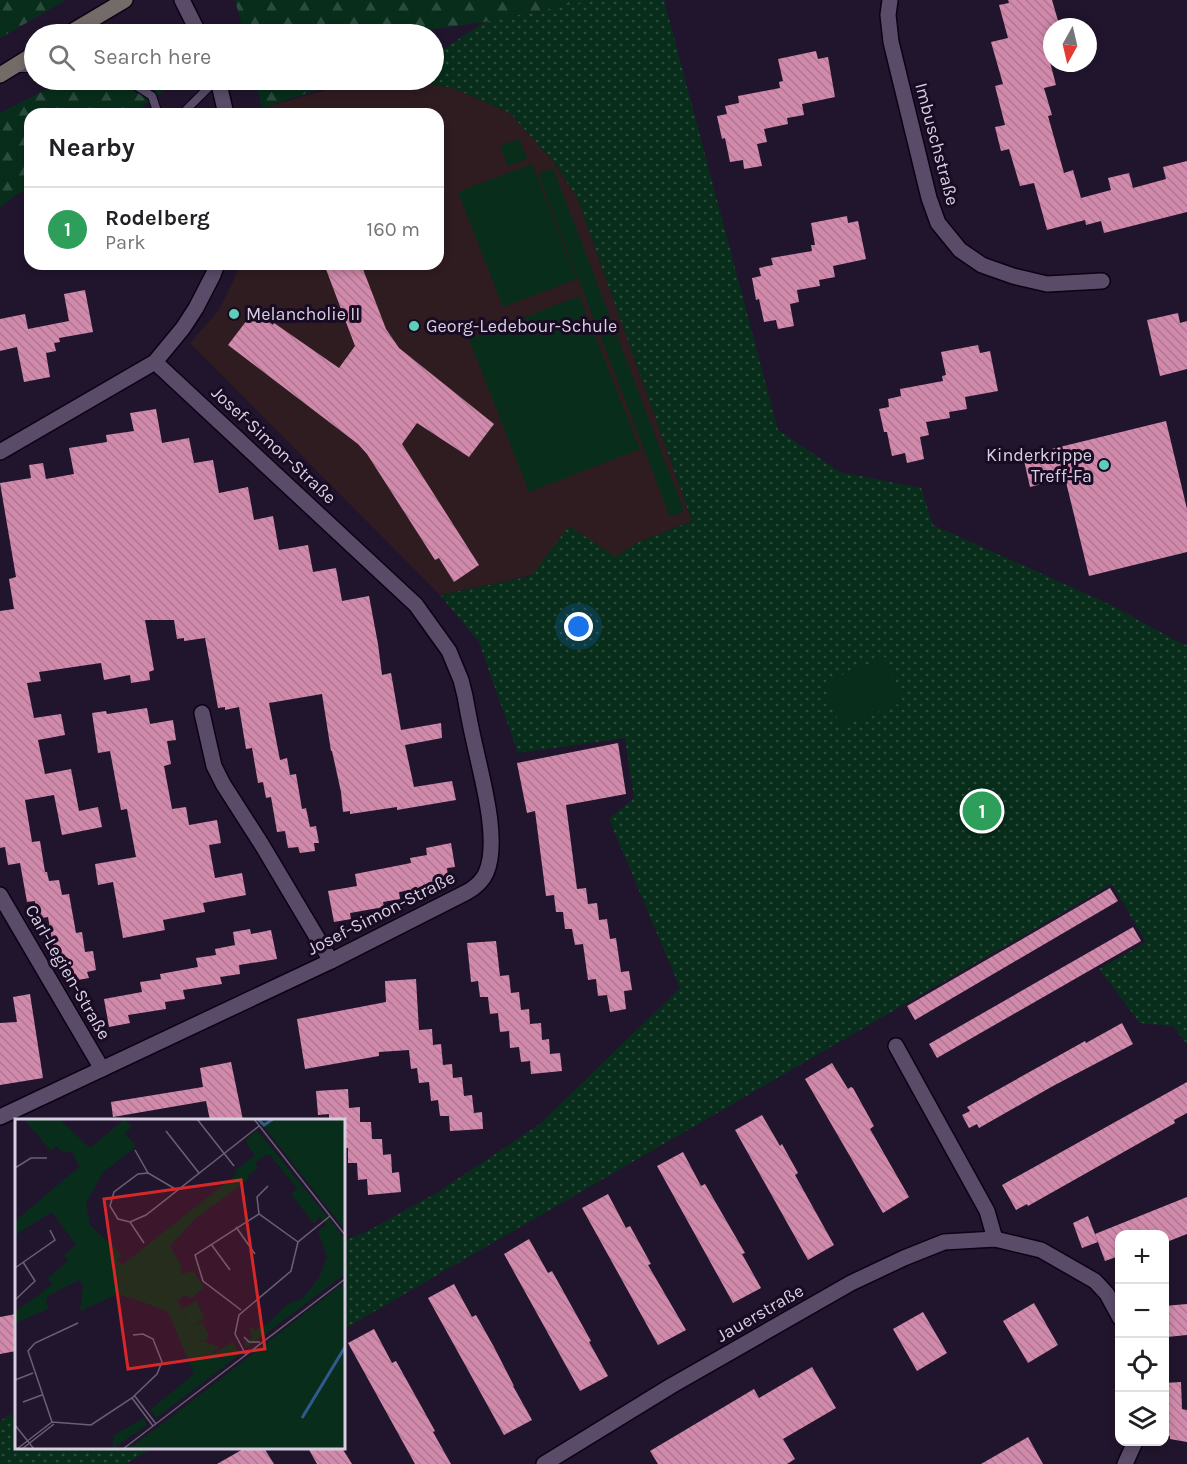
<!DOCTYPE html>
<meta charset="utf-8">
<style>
:root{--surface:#fff;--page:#f6f6f6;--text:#202124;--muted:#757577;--line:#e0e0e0;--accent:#db2777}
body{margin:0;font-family:Karla,sans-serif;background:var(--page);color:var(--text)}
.controls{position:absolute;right:18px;bottom:18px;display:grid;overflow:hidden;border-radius:12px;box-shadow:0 3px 9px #0003}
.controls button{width:54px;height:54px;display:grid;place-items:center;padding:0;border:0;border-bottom:2px solid var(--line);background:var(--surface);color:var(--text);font:30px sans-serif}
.compass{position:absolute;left:1043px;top:18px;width:54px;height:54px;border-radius:50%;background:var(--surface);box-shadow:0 3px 9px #0003;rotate:188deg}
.you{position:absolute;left:579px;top:627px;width:21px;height:21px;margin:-15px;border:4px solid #fff;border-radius:50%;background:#1a73e8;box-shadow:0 0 0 9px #1a73e833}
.badge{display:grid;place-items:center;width:39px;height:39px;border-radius:50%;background:var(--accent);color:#fff;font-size:20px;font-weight:700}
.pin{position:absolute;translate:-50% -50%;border:3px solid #fff;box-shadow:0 2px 6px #0006}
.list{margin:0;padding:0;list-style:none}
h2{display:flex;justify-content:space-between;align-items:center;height:78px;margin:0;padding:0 24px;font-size:26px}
h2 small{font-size:20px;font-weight:400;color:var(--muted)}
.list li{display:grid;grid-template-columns:39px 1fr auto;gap:18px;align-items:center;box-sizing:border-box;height:84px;padding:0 24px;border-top:2px solid var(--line)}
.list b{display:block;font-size:22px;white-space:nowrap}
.list p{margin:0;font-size:20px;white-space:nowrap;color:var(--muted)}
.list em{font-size:20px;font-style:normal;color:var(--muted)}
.icon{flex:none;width:33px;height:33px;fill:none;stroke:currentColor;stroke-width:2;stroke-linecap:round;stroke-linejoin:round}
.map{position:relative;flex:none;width:1187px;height:1464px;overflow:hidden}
.search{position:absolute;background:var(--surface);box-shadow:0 3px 9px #0003;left:24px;top:24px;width:420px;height:66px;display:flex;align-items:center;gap:15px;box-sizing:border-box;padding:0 21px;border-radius:33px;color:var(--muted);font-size:22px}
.panel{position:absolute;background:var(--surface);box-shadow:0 3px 9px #0003;left:24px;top:108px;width:420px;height:162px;border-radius:18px}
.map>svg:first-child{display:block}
.education{fill:#2f1c21}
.grass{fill:url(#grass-dots)}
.forest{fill:url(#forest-firs)}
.pitch{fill:#082e1b}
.building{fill:url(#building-back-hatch)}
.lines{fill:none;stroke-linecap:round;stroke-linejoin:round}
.lane-casing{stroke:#0b0215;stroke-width:10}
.street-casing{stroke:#0b0215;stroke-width:18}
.secondary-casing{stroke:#0b0215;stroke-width:18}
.lane{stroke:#5a4c69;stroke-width:8}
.street{stroke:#5a4c69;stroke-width:15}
.secondary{stroke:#736b68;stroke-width:15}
.poi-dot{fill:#5eceb8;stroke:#180b23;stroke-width:2}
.labels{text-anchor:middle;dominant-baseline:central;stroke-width:6;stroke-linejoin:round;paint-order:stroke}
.street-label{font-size:18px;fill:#d8d0e1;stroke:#180b23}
.poi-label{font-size:18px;fill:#d8d0e1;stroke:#180b23;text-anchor:start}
.inset-river{fill:none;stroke:#32598d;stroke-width:3}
.inset-road{fill:none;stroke:#6a6075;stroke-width:1.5}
.view{fill:#d62828;fill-opacity:0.15;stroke:#d62828;stroke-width:3}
.inset-edge{fill:none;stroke:#d8d0e1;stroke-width:3}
</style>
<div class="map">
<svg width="1187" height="1464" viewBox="0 0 1187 1464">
<defs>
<pattern id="grass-dots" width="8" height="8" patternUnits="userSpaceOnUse" patternTransform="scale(1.5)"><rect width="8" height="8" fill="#082e1b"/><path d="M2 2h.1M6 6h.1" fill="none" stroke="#2b4b3c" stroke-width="1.8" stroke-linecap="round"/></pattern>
<pattern id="forest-firs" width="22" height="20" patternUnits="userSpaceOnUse" patternTransform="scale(1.5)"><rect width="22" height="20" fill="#082e1b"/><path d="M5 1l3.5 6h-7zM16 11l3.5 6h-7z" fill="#2b4b3c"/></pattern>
<pattern id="building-back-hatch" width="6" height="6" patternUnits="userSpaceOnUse" patternTransform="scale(1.5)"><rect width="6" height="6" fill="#d28aac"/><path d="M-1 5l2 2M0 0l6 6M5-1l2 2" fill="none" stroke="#ae7792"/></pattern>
</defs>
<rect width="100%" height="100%" fill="#21152d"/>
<path class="education" d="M362,80H407L453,88L510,113L552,160L577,197L692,521L638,542L616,557L440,595L190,343L219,310L236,275L240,264H438V114H262V108Z"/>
<g class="grass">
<path d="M592,0H664L778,430L840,472L921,488L933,525L1109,604L1184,645L1187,644V1044L1173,1026L1140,1023L1099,969L1146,942L1112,884L344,1329V1241L366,1232L438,1192L540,1124L680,988L609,819L634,798L625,738L518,753L479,642L440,595L531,576L569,526L616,557L638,542L692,521L577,197L552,160L510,113L453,88L407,80H434V56L484,22Z"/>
<path d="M11,1414L16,1423V1448H153L125,1464H0V1421Z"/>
</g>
<g class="forest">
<path d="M0,0H66L0,38Z"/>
<path d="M235,0H592L484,22L413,32L411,34H244Z"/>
<path d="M65,80H170L164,91L144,105L137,114H30V188L16,195L0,207V113Z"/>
<path d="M255,80H348L262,108Z"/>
</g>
<g class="pitch">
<path d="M519,139L527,159L508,166L500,146Z"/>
<path d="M532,164L577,279L503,307L458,192Z"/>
<path d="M553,168L684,511L670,517L538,174Z"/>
<path d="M579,296L640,449L529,492L469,339Z"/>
<path d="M885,657L903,702L841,727L823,683Z"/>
</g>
<g class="building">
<path d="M1008,0H1052L1059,24L1052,25V46L1046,47L1056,85L1044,88L1052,115L1048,116L1064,173L1073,170L1081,198L1111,190L1108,178L1129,173L1133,188L1166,179L1163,167L1187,161V212L1104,233L1101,221L1086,225L1085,220L1047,230L1034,183L1020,186L1009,149L1001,151L995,127L1005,125L995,86L1003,84L991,42L1008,38L999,5L1009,3Z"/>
<path d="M816,51L818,59L828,57L835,97L802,104L804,115L787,118L788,124L764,129L767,142L757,144L762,166L744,169L743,160L730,162L725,138L722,139L717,116L727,114L725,106L739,103L738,96L780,88L779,82L783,81L778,59Z"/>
<path d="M847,216L848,223L858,221L866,259L833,266L835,277L819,280L820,286L797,290L799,302L790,304L794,326L778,329L776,320L764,322L759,299L756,300L752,278L761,276L759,268L773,265L771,258L812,251L811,245H815L811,223Z"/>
<path d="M324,264H361L386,329L399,348L494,424L469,457L417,423L402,444L479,565L454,582L439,558L435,560L367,454L358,444L228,345L254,311L273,325L274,323L339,368L355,346Z"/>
<path d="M85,290L93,332L59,338L60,342L54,343L56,351L46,353L50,377L24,382L17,347L0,351V319L25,314L28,329L69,321L64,294Z"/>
<path d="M1178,313L1180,323L1187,321V369L1160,376L1147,320Z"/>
<path d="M978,345L980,353L990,351L998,391L965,397L967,409L949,412L950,418L926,422L929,435L920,437L924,459L907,463L905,453L892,456L887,432H884L879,409L889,407L888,399L901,396L900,389L943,381L942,376L946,375L941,352Z"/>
<path d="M156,409L162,443L189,438L194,463L213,460L219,493L248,487L254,520L273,516L279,550L308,545L313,572L336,568L342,601L369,596L378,644L382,675L391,673L401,730L441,723L442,738L405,745L414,787L452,781L456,800L397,810V807L350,814V811L343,812L341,792L332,751H331L322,694L269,703L280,760L287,758L290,775L296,774L302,809L306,808L310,827L316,826L319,843H314L315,851L300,853L298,847L288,848L285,831L277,832L271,797L266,798L263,782L258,783L252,748L246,749L239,707L225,710V707L218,708L205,638L184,641V638L177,639L174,620H145L154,670L149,672L150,680L131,683L130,675L104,680L101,663L39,672L41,681L27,683L34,718L61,714L65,735L38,740L45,774L71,769L79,811L98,807L102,827L62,835L54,795L25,800L32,842L40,841L45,872H47L49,881L59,880L62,895L69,894L76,933L82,932L85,952L93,951L96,970L87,972L89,978L72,981L70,974L66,975L63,956L55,958L48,917L37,919L35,901L27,902L20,863L8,865L5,847L0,848V611L14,609L9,579L16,577L0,483L31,478L29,465L43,463L46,479L74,474L69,448L107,442L106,435L134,431L130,413Z"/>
<path d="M1166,421L1187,509V552L1089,576L1065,478L1030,487L1023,456Z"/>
<path d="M147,708L150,724L173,720L176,740L167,741L171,764L164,766L172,809L186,807L189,825L217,820L221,843L209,845L215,878L242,873L246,895L203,903L205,912L163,920L165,930L123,938L113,882L98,885L95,864L136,857L127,809L121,810L110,751L98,753L92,713L106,711L107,714Z"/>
<path d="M618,743L626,794L566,805L577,889L586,888L588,904L597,903L599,920L607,919L610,939L616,938L621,972L629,971L632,990L624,991L626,1009L610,1012L607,995L598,996L596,979L588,980L583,944L575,945L572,929H565L563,912H556L554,895L546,896L535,811L527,813L517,763Z"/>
<path d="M451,843L455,867L447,868L448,876L433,878L434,886L399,892L400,899L383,902L384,907L350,913L351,919L334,922L328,891L357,886L355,874L411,863L410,858L427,855L426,848Z"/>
<path d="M1110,888L1118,901L915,1020L907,1006Z"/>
<path d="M1133,927L1141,941L937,1058L929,1044Z"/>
<path d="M250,929L251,934L271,930L277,959L239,965L240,974L220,977L222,984L183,990L185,999L165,1002L166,1009L128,1015L130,1023L109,1027L104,999L142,992L140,982L161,979L160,974L198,967L196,958L216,955L215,949L235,945L233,932Z"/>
<path d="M496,941L500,976L509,975L511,993L519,992L521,1010L529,1009L530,1024L541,1023L542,1040L549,1039L550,1054L560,1053L562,1071L531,1074L530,1061L521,1062L519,1047L510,1048L509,1031L500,1032L498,1013L490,1014L488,997H480L478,981L471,982L467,943Z"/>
<path d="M416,979L419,1030L432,1029L433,1045L441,1044L443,1065L452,1064L453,1078L462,1077L464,1096L472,1095L474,1113L482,1112L483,1129L450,1131L449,1116H440L438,1100L431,1101L429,1082L419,1083L417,1068L411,1069L409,1050L379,1052V1056L305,1069L297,1019L386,1002L385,981Z"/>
<path d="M30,994L43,1078L0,1085V1023L17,1022L13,997Z"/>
<path d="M1122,1023L1133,1044L1053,1086L979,1128L977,1124L969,1128L962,1115L970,1111L967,1107L1085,1041L1086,1043Z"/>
<path d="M231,1062L243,1120H210L206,1101L113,1117L111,1102L203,1087L200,1068Z"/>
<path d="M832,1063L848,1089L851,1087L853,1088L874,1126L870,1129L909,1197L883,1213L805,1079Z"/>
<path d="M1187,1082V1113L1174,1120L1175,1123L1028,1206L1027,1204L1016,1210L1002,1185Z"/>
<path d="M348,1089L349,1108L360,1107V1122H371L372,1139H382L383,1155L391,1154L392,1173L399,1172L401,1192L368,1195L367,1179L358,1180L357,1163H348V1148H344V1120H329V1114L318,1115L316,1091Z"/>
<path d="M762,1115L780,1146L782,1144L798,1173L795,1175L834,1245L808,1260L735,1130Z"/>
<path d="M683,1152L701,1186L705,1184L745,1253L742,1254L761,1288L733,1303L657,1166Z"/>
<path d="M608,1194L626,1228L630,1226L651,1264L648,1265L686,1330L658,1345L582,1208Z"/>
<path d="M1187,1197V1234L1164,1243V1234H1119V1256L1105,1261L1095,1234Z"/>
<path d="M1088,1216L1098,1242L1082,1248L1073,1223Z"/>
<path d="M529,1239L548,1273L552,1271L591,1341L589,1342L608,1376L580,1391L504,1254Z"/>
<path d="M454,1284L472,1317L476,1315L494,1347L514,1386H513L532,1420L504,1435L428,1298Z"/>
<path d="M1034,1303L1058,1345L1028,1363L1003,1321Z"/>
<path d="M1187,1304V1335L1167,1337V1333H1164V1306Z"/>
<path d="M923,1312L947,1353L917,1371L893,1329Z"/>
<path d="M16,1314V1351L0,1354V1317Z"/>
<path d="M374,1329L392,1363L396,1361L435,1431L433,1432L451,1464H415L348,1343Z"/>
<path d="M812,1367L836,1408L783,1439L795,1459L787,1464H658L650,1451L754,1389L759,1398Z"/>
<path d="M1181,1382L1182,1409L1187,1410V1442L1170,1439V1436L1164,1435V1383Z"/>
<path d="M1028,1437L1043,1464H981Z"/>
<path d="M245,1448H264L274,1464H217Z"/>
<path d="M308,1448H342L352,1464H317Z"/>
</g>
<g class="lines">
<defs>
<g id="lane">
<path d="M16,68H34"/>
<path d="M127,80L152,96L158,114"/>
<path d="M182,114L216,80"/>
</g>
<g id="street">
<path d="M182,0L199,34"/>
<path d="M890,0L888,15L891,42L929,198L938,223L960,250L982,265L1013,276L1047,284L1102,281"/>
<path d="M218,80L226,114"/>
<path d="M0,452L155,362L183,328L196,308L213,275L217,264"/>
<path d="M202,713L214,766L223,784L262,845L331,961"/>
<path d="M0,895L102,1069"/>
<path d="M896,1046L987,1211L995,1239"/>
<path d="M0,1117L331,961L467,892C476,887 482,882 486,873C500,841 482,779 475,746C471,729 468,713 465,696L461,680L449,651L416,605L155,362"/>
<path d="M544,1464L671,1386L851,1283L904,1258L944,1242L995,1239L1041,1250L1095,1281L1107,1294L1120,1318"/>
<path d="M1125,1464L1135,1442"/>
</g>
<g id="secondary">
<path d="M68,34L125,0"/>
<path d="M0,75L34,54"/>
</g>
</defs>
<use href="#lane" class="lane-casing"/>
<use href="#street" class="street-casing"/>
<use href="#secondary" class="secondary-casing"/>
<use href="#lane" class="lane"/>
<use href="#street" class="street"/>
<use href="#secondary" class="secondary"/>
</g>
<g class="poi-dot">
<circle cx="234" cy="314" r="6"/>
<circle cx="414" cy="326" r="6"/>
<circle cx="1104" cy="465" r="6"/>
</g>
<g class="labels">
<g class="street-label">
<text transform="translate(937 144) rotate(75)">Imbuschstraße</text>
<text transform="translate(274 445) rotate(43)">Josef-Simon-Straße</text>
<text transform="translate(381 913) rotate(-27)">Josef-Simon-Straße</text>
<text transform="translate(68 972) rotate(60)">Carl-Legien-Straße</text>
<text transform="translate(760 1313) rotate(-30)">Jauerstraße</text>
</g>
<g class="poi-label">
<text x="246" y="314">Melancholie II</text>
<text x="426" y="326">Georg-Ledebour-Schule</text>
<text x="1092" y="455" text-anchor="end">Kinderkrippe<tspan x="1092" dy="21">Treff-Fa</tspan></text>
</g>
</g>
<g transform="translate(15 1119)">
<rect width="330" height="330" fill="#21152d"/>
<path d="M9,0H44L75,29L110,0L117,8L110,14L120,26L117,31L88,53L71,84L75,106L107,136L102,140L107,146L222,55L220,52L240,36L230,22L242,11L330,120V129L255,36H251L240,44L243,49L232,57L234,60L180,100L155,127L166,146V155L178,152L189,169L176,179L170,176L162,182L184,221L205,228L194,236L174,243L153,193L133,185L103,175L65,192L68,166L64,161L36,175L31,181L33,190L0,204V193L37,166L33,159L53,142L49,136L61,126L37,93L0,116V102L64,48L57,32L48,34L42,27L36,32Z" fill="#082e1b"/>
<path d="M243,0H330V111ZM283,70L305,96L299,105L276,75ZM312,106L330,129V155L230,230V223L237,218L234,207L241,211L256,202L271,186L288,179L304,159L312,138L303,112ZM330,163V330H112L146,306ZM218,222L224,236L141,299L135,291L179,255L174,243L202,233ZM129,299L132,306L97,330L99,316Z" fill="#082e1b"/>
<path d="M163,182L169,189L181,182L190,199L178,206L187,203L194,216L190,222L183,220Z" fill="#082e1b"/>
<path class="inset-river" d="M243,0L249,6L258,0M287,299L330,228"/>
<path class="inset-road" d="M182,0L219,47M239,0L330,116M151,12L184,54M120,31L133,54L162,71M0,49L16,39H32M133,54L123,55L99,73L95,87L103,100L115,103L131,96L244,7M244,95L242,78L253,67M115,103L129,124M221,108L240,135M196,125L215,151M0,149L40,121L35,111M0,181L20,162L8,143M226,191L188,162L180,136L244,95L283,123M229,218L234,223H245M231,236L220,215L224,196L276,152L283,123L315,97M0,261L18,254M119,276L141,305M117,279L138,307M8,283L27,276M37,303L76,306L117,279L142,255L147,243L138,220L128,215L118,216M37,303L13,232L20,224L63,204M0,306L19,330M2,330L37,303M7,330L39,305M108,330L330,160"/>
<path class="view" d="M226,61L250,230L113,250L89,80Z"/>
<rect width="330" height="330" class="inset-edge"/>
</g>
</svg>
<div class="controls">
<button>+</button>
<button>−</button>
<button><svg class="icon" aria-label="locate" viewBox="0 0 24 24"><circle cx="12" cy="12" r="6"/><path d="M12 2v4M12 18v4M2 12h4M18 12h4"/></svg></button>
<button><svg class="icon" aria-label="layers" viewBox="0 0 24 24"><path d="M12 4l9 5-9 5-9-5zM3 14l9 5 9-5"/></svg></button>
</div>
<svg class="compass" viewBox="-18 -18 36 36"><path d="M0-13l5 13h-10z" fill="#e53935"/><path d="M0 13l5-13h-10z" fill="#757577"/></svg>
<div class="you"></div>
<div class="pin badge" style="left:982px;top:811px;background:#2e9e5b">1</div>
<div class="search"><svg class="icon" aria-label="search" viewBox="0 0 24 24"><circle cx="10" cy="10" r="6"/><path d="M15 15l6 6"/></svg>Search here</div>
<section class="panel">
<h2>Nearby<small></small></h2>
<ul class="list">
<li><span class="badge" style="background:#2e9e5b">1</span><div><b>Rodelberg</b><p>Park</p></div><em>160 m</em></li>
</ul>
</section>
</div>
